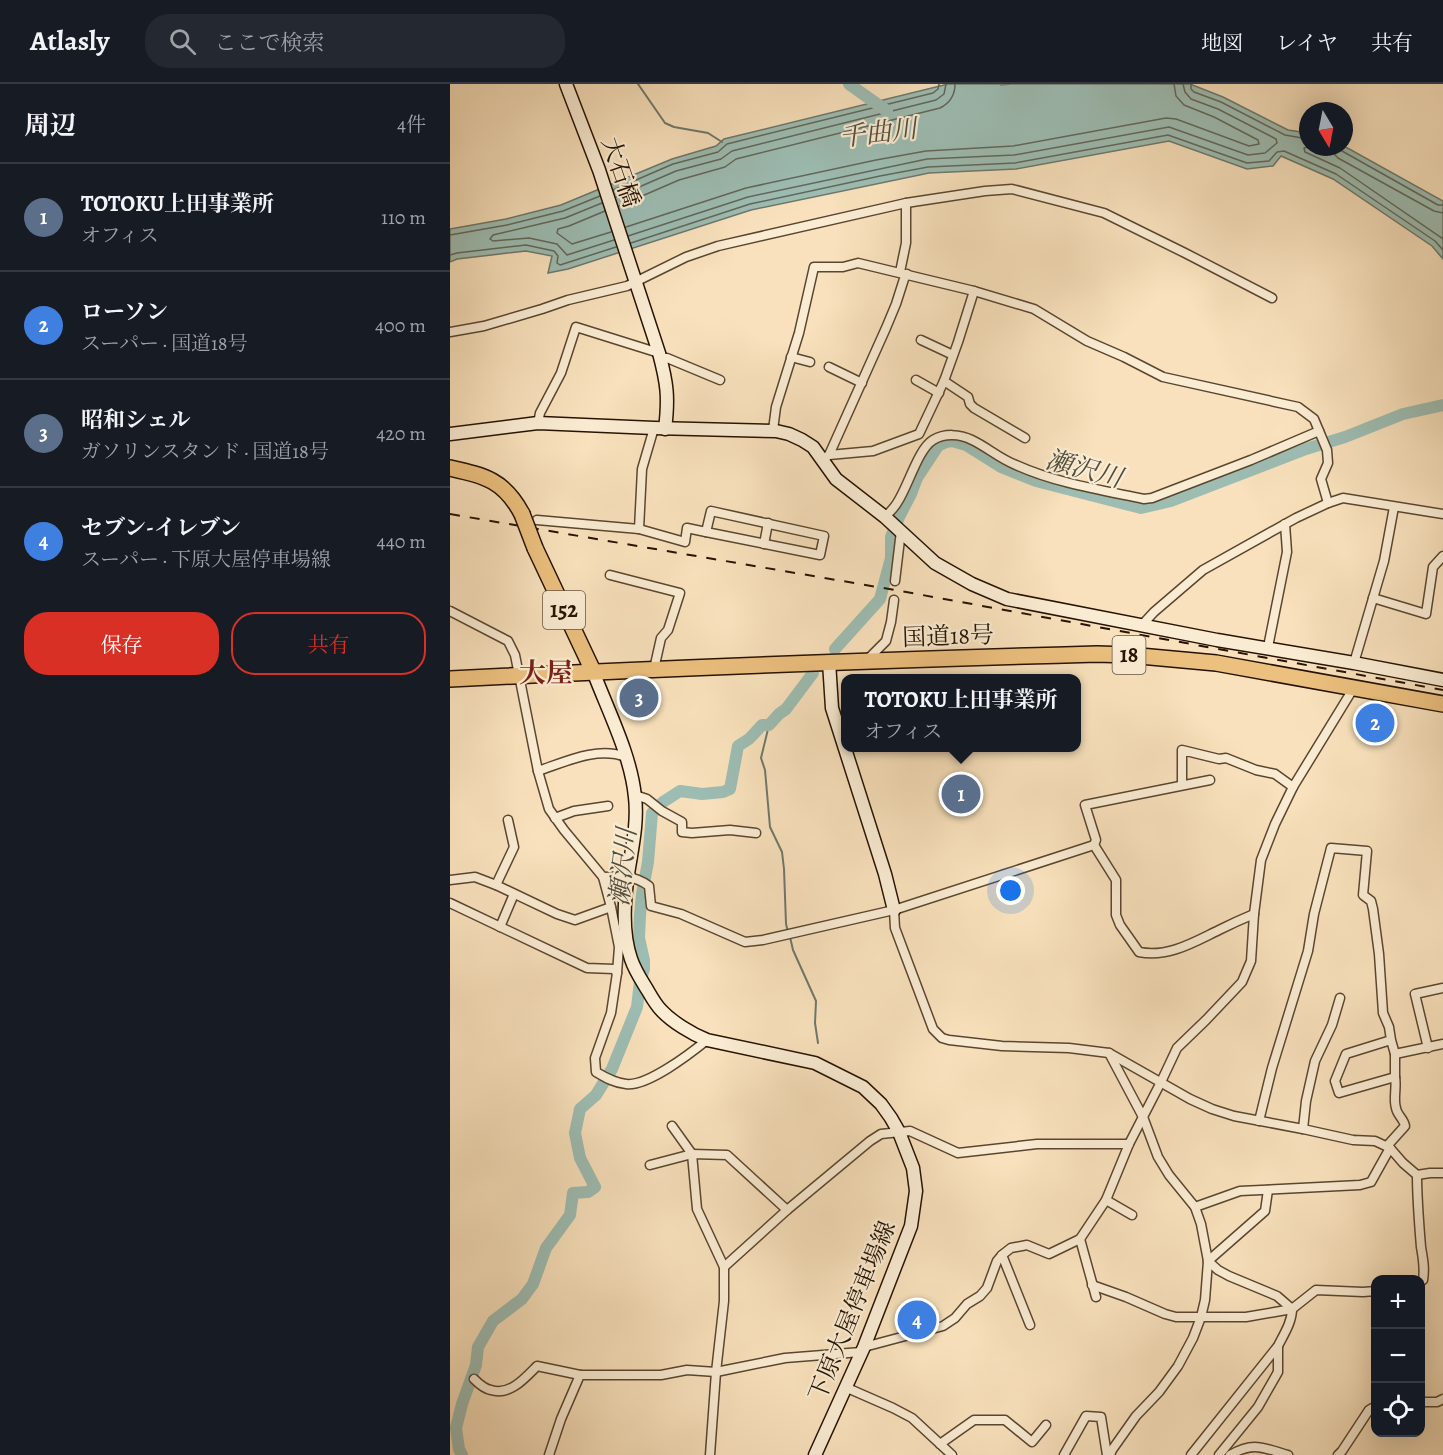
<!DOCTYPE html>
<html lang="ja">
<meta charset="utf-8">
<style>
:root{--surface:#171b24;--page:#242831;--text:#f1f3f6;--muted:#9ea1a6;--line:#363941;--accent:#d93025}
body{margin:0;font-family:Alegreya,"Noto Serif JP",serif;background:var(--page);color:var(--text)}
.controls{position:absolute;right:18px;bottom:18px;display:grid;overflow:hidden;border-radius:12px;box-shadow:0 6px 24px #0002}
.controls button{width:54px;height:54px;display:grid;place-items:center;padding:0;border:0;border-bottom:2px solid var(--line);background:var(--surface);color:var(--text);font:30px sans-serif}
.compass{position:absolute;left:849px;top:18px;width:54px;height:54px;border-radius:50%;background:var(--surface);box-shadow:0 6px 24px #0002;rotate:170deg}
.you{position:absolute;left:561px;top:807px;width:21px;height:21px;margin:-15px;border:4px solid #fff;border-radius:50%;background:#1a73e8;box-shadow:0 0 0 9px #1a73e833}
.badge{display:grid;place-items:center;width:39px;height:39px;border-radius:50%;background:var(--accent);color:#fff;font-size:20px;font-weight:700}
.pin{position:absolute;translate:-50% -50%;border:3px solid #fff;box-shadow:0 2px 6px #0006}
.popup{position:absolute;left:391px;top:590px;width:240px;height:78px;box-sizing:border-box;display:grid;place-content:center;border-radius:12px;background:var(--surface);filter:drop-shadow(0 2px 4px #0005);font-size:20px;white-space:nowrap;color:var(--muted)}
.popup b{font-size:22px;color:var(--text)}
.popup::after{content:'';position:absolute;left:50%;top:100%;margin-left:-12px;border:12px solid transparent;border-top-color:var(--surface)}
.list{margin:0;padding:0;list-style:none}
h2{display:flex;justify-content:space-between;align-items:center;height:78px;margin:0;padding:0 24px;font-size:26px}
h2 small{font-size:20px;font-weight:400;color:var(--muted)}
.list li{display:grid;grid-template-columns:39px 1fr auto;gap:18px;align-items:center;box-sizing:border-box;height:108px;padding:0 24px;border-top:2px solid var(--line)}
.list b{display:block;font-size:22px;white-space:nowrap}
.list p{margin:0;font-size:20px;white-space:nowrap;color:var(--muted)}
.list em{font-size:20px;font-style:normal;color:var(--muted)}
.actions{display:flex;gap:12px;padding:18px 24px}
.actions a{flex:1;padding:14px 0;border:2px solid var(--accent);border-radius:24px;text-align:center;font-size:21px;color:var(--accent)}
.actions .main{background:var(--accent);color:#fff}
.icon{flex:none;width:33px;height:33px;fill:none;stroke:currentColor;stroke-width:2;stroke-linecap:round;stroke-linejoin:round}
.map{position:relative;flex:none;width:993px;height:1371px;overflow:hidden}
header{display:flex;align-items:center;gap:36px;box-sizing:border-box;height:84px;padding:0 30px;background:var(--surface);border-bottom:2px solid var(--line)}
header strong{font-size:28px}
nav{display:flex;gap:33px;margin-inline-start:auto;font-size:21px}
.search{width:420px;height:54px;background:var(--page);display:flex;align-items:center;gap:15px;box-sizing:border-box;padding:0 21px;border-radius:24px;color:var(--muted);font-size:22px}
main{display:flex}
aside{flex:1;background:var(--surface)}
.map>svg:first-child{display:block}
.water{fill:#9dbdb3;stroke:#6d796c;stroke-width:1.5}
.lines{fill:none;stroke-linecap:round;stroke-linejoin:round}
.shore{stroke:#62685a;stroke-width:1.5}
.stream{stroke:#6d796c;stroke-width:2}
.river{stroke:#9dbdb3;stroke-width:12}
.street-casing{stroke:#5a4630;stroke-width:11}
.secondary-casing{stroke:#261301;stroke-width:15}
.highway-casing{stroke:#261301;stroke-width:18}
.street{stroke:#faecd3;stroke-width:8}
.secondary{stroke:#faecd3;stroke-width:12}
.highway{stroke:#ecc07e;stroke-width:15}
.rail{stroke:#261301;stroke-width:2;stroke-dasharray:10 10;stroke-linecap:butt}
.highway-bridge-casing{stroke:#261301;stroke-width:18;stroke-linecap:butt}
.highway-bridge{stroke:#ecc07e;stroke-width:15}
.labels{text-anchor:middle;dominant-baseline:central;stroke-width:4.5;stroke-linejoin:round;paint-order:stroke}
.shield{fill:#faecd3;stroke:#665440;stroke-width:1.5}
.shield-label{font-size:22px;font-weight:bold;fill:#261301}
.street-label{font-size:24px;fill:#261301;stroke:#faecd3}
.water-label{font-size:26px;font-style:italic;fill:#504e3f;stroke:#faecd3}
.quarter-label{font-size:27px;font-weight:bold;fill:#7a1f14;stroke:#faecd3}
</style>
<header>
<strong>Atlasly</strong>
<div class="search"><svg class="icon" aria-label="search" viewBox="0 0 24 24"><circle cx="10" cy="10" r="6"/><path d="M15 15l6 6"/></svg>ここで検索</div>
<nav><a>地図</a><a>レイヤ</a><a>共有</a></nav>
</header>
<main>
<aside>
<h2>周辺<small>4件</small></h2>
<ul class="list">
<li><span class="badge" style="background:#5c6f8a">1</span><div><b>TOTOKU上田事業所</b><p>オフィス</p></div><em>110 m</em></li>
<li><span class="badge" style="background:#3f7fe0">2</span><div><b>ローソン</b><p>スーパー · 国道18号</p></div><em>400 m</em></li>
<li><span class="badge" style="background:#5c6f8a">3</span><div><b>昭和シェル</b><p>ガソリンスタンド · 国道18号</p></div><em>420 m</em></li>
<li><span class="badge" style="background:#3f7fe0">4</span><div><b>セブン-イレブン</b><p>スーパー · 下原大屋停車場線</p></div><em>440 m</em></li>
</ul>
<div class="actions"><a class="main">保存</a><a>共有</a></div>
</aside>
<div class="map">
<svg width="993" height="1371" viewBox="0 0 993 1371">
<rect width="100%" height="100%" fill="#f8e1bc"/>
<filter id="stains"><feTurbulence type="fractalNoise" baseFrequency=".00333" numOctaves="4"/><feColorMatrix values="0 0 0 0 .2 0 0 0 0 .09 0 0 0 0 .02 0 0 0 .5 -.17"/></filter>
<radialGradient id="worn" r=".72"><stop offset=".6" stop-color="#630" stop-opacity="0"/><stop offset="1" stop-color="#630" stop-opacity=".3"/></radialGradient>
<path class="water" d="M498,0H550L551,1L561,0H740L773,13L838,46L858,49V63L894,62L993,117V175L982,162L883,95L831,72L823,82L797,85L719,57L566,85L479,89L301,126L118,185L98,189L102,172L76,167L7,175L0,178V145L56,135L111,121L222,75L266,62L274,55Z"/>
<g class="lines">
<g class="shore">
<path d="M741,0V5L744,8L771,18L835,51L858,55"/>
<path d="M858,63L854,64L855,68L890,84L993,155"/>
<path d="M881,63L883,69L888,74L984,127L993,129"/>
<path d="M888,63L892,67L988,121H993"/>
<path d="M163,106L223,80L268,68L277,60L483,9L488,5L489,0"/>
<path d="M166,113L226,87L271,75L282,67L486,16L494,10L496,0"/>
<path d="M152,119L115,134L43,151L40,155L43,157L79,154L107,160L117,171L164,156"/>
<path d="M169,122L229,96L275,83L286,75L490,24C500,19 505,11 505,0"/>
<path d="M155,127L119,142L108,145L107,149L122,160L161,148"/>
<path d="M176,143L296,104L426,76L476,67L563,62L716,34L726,35L799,62L809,60L808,56L764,33L734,21L726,12L724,0"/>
<path d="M0,151L57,141L113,127L150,112"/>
<path d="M178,152L298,113L477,75L564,71L719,43L798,71L815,69L827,59L826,55L768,25L741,15L735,8L733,0"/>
<path d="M181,159L300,120L430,92L478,83L565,79L718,51L797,79L819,77L827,68L834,67L886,90L985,157L993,166"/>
<path d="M0,171L7,169L76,161L104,167L108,172L107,179L110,181L166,163"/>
</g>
<g class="stream">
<path d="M188,0L215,39L224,43L258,49L272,58"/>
<path d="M319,641L311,674L315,686L320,743L332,768L334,785L336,840L338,848"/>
<path d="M340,853L343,866L366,917L365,939L368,959"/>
</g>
<g class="river">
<path d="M399,0L437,27"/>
<path d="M385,565L430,515L441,474V453L449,433L461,410L467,394L488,362L496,358L502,357L516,361L551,383L586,397L691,424L721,417L856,365L895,353L953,330L993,321"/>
<path d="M12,1371L9,1365L6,1344L12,1320L26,1281L28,1263L43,1237L72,1215L83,1200L96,1164L120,1131L123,1109L138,1108L145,1103L130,1074L125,1049L130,1025L146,1011L162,985L187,923L190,898L194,885V876L189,854L190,831L192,810L198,778L202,729L213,718L230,707L252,710L273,708L280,705L288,662L299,655L312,641H319L329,630L336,625L363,589"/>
</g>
<defs>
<g id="street">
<path d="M450,188L456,159V119"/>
<path d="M0,248L34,242L92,225L118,216L177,202L236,173L268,162L456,119L535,107L562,105L654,129L735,169L822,214"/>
<path d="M471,256L503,271"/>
<path d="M341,273L360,278"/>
<path d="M211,274H217L270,296"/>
<path d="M379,283L412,299"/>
<path d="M466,296L489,309"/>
<path d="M494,297L518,313L520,320L524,324L575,354"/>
<path d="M88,339L90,329L111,289L126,243L209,269"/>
<path d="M323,346L326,323L349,249L364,183H393L408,179L524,207L584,225L637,257L674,273L713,293L848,323L864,335L877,366L878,379L871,395L878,419"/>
<path d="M379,371L436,244L446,220L454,195L457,190"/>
<path d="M372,376L379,371L423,367L469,350L494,297L508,258L524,207"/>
<path d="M261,427L374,452L370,471L256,448Z"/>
<path d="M435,433C439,429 444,424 447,419C458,403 468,365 483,356C495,349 510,350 522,356C537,363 550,375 566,381C606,399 651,406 694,415L702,414L801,376L869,347"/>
<path d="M87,436L189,445L235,458L237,444L256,448"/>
<path d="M189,445L192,385L204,344"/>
<path d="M314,460L318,439"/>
<path d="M160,491L230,509L218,546L211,554L204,585"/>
<path d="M445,497L451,447"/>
<path d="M923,514L976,530L983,483L993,472"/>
<path d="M0,527L58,557L65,571L88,687L99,725L114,746L153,793C170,792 184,791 199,802L201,822L231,830L295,858L313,856L444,826L644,761L666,796V831L670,841L689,868C718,874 744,858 769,846C781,840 792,835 804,830"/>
<path d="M692,541L704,528L753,486L846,434L878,419L893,414L993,430"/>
<path d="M818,563L837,468L835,440"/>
<path d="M417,576L436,557L441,538L444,516"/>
<path d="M904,579L934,477L944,423"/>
<path d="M88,687C115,678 147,662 176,673"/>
<path d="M732,701V666L769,675L776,674L806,686L825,690L843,703"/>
<path d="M185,711L197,715L212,727L232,738V748L242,749L280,746L306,749"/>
<path d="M105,734L124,727L158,722"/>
<path d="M644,761L646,756L635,721L760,696"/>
<path d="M153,793L161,823L169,863L167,889L161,929L145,974L146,988C156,994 165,999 176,1000C197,1003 241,969 257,956"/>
<path d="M0,796L25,793L46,801L107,830L125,836L161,823"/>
<path d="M46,801L64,763L58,736"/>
<path d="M0,819L137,884L164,885L167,889"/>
<path d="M444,826L445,844L483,945L492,954L499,956L552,962L619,964L659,969L740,1015L762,1025L784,1032L853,1045L903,1056L925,1057L940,1064L953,1079L967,1091C967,1115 969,1139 971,1163C973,1175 975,1184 973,1196L970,1198"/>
<path d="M50,843L64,810"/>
<path d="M978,964L965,910L993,904"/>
<path d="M659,969L693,1033L708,1073L719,1091L745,1123L751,1140L758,1177L755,1216L751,1233L743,1254L728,1282L709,1308L686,1332L662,1366L660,1371"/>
<path d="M945,970L993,960"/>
<path d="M809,1037L822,984L858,867L864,830L881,764L917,767L913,811L921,817L923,825L929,870L933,929L939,943L941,956L945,970V993L889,1009L885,997L896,970L941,956"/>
<path d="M222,1042L242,1070L247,1125L274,1183V1217L266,1288L260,1371"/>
<path d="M853,1045L856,1017L865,977L882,941L890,914"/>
<path d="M937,1062L955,1042C954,1035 947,1031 946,1024C943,1015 947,1004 945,993"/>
<path d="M200,1081L242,1070L277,1071L337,1126"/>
<path d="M967,1091L980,1089H993"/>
<path d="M656,1116L682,1131"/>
<path d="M745,1123L790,1107L910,1101L921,1098L940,1064"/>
<path d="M630,1155L646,1213"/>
<path d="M552,1171L580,1241"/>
<path d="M758,1177L768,1186L779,1192L827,1212L842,1225"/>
<path d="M758,1177L815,1127L818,1106"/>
<path d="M274,1183L337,1126L420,1057L431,1050L460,1047L508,1069L587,1060H679"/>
<path d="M642,1201L676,1213L715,1230L726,1233H796L842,1225L866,1206L913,1208L926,1207"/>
<path d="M414,1263L493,1242L505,1234L517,1220L530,1212L537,1204L547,1177L552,1171L561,1164L577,1161L599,1170L630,1155L656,1116L679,1060L711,998L727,964L756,936L792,898L801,877L804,830L811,776L825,740L843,703L903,605"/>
<path d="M24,1295C28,1299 35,1305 41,1306C60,1312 75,1294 87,1282L130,1291"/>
<path d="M395,1303L443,1324L462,1334L502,1371"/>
<path d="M970,1318H987L993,1315"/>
<path d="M490,1360L524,1336H555L582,1358L596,1341"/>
<path d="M99,1371L111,1335L130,1291H211L237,1286L266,1288L335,1274L411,1268"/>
<path d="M614,1371L636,1332L651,1333L657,1371"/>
<path d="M741,1371L828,1262C834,1250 842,1238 842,1225"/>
<path d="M769,1371L808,1323L828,1288V1263"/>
<path d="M780,1371C804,1357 813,1364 838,1371"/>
<path d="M888,1371L892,1367L919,1326L926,1322"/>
</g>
<g id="secondary">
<path d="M116,0L149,86L209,269C217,299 219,313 215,345"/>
<path d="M0,350L88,339L204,344L326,347L339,350L352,356L363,363L386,395L435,433L485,479L522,500L557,515L767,556L904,579L993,596"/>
<path d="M379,578L382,624L435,790L444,826"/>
<path d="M143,587C158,627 181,671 185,713C188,739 182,764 178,790C174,817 172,849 181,875C185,887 192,897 198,907C202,914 206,921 211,926C222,938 242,950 257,956L365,979L413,1003L431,1020L441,1034L449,1048L463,1084L466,1107L461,1142L414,1263L365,1371"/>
</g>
<g id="highway">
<path d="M0,384C35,392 54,396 72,430"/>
<path d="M85,464L143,587"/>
<path d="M0,595C216,584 431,576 647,570L679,571L766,579L993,620"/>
</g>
</defs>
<use href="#street" class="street-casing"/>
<use href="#secondary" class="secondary-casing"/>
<use href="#highway" class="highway-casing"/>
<use href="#street" class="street"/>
<use href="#secondary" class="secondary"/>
<use href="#highway" class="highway"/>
<path class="rail" d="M0,430L445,506L993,606"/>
<defs>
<path id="highway-bridge" d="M72,430L85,464"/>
</defs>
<use href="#highway-bridge" class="highway-bridge-casing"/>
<use href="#highway-bridge" class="highway-bridge"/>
</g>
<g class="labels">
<g class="shield">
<rect x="93" y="507" width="42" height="38" rx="4.5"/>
<rect x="662.5" y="552" width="33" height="38" rx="4.5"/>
</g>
<g class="shield-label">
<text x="114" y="526">152</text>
<text x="679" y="571">18</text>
</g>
<g class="street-label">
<text transform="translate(171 88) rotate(71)">大石橋</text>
<text transform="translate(498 552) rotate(-2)">国道18号</text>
<text transform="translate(402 1227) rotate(-68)">下原大屋停車場線</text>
</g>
<g class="water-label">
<text transform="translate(428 49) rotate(-7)">千曲川</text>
<text transform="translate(634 385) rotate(15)">瀬沢川</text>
<text transform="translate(173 783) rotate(-84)">瀬沢川</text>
</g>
<g class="quarter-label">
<text x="96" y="589">大屋</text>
</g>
</g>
<rect width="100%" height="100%" filter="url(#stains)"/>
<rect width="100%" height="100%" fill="url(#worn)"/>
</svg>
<div class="controls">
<button>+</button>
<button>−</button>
<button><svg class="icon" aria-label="locate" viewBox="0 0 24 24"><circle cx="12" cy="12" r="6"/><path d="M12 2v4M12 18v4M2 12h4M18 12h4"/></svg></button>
</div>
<svg class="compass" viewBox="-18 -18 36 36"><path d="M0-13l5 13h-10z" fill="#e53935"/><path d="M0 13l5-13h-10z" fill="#9ea1a6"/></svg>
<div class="you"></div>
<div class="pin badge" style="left:511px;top:710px;background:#5c6f8a">1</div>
<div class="popup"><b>TOTOKU上田事業所</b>オフィス</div>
<div class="pin badge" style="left:925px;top:639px;background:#3f7fe0">2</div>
<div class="pin badge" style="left:189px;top:614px;background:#5c6f8a">3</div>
<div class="pin badge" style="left:467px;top:1236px;background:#3f7fe0">4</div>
</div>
</main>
